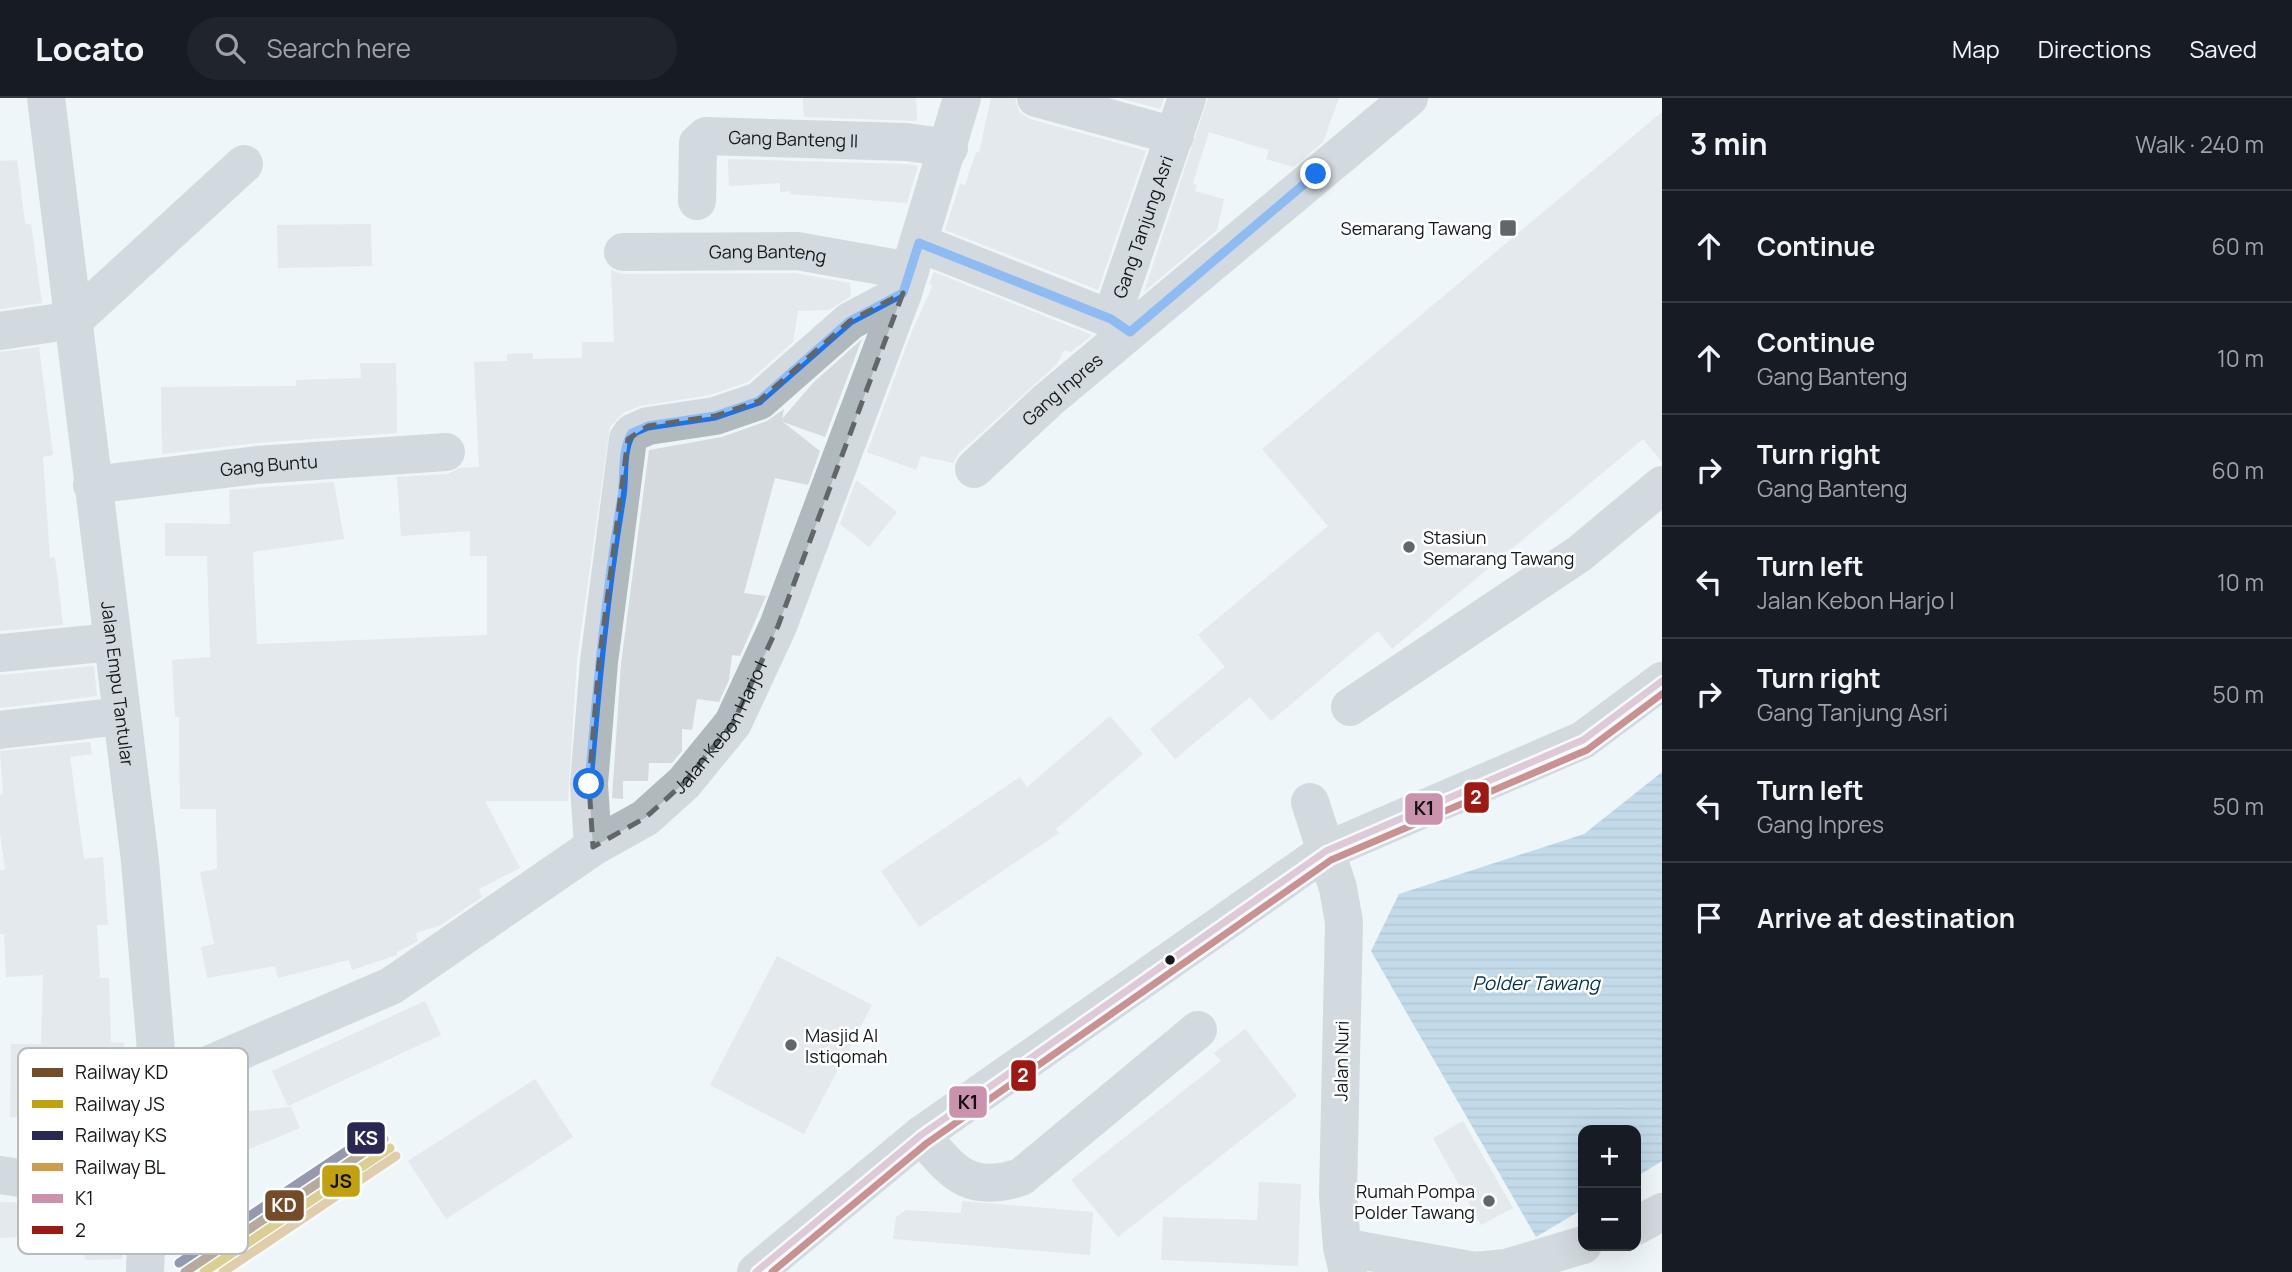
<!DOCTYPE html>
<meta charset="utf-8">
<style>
:root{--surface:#171b24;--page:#20242c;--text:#f1f3f6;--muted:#9ea1a6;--line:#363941}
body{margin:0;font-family:Manrope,sans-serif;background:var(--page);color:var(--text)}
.controls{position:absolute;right:21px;bottom:21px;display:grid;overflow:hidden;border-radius:14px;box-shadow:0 7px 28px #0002}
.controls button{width:63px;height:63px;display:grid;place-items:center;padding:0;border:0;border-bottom:2px solid var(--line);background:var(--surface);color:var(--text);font:35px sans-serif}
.stop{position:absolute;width:21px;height:21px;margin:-16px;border:5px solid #1a73e8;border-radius:50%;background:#fff}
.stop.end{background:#1a73e8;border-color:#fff;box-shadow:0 2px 7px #0008}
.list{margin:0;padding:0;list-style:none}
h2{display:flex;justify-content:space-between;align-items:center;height:91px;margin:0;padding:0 28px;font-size:30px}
h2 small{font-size:23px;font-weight:400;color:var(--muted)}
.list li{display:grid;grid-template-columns:46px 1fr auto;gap:21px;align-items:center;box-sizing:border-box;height:112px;padding:0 28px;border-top:2px solid var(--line)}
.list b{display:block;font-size:26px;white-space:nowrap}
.list p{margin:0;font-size:23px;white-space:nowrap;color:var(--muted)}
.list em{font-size:23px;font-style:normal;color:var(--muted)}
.icon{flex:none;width:38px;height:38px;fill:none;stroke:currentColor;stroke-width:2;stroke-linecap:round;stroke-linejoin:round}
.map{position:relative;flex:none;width:1662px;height:1174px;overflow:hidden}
header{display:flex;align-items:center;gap:42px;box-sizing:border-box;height:98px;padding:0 35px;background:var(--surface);border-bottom:2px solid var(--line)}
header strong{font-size:33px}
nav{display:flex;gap:38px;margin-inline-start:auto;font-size:24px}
.search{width:490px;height:63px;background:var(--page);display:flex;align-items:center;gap:18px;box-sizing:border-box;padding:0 24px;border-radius:38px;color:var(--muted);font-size:26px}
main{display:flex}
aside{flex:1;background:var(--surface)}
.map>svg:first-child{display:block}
.water{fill:url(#water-rules)}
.building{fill:#d4dade}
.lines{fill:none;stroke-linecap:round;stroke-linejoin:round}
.minor{stroke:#b0b9be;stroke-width:38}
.bus-1-casing{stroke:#fff;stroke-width:12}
.bus-2-casing{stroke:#fff;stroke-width:12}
.bus-1{stroke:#cb92ad;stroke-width:7}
.bus-2{stroke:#9c1a13;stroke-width:7}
.rail-1-casing{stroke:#fff;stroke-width:14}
.rail-2-casing{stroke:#fff;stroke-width:14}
.rail-3-casing{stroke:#fff;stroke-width:14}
.rail-4-casing{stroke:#fff;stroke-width:14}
.rail-1{stroke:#744c28;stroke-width:9}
.rail-2{stroke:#c2a111;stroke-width:9}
.rail-3{stroke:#292853;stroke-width:9}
.rail-4{stroke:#cf9c4e;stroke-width:9}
.route{stroke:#1a73e8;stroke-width:9}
.marked{fill:none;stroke:#60666a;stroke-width:5;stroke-dasharray:14 9;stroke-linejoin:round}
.poi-dot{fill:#60666a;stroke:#fff;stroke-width:2.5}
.bus-dot{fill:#14191d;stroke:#fff;stroke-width:2.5}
.labels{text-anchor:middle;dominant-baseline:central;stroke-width:5;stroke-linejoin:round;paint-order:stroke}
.street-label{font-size:18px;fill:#14191d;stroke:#fff}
.poi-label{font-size:18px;fill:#14191d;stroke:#fff;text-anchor:end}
.water-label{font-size:19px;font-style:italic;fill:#00314c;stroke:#fff}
.key{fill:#fff;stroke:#b8babb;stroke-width:2}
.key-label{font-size:19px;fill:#14191d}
.line-badge{stroke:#fff;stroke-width:2.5}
.badge-label{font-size:19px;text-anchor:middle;font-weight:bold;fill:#fff}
.pale-badge-label{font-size:19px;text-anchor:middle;font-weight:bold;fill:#111}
</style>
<header>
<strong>Locato</strong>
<div class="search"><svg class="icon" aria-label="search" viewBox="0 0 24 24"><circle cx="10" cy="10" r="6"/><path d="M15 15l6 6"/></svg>Search here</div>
<nav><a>Map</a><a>Directions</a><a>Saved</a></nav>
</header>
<main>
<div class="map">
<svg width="1662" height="1174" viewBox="0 0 1662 1174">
<defs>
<pattern id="water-rules" width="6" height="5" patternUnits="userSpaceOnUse" patternTransform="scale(1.75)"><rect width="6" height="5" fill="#8db8d4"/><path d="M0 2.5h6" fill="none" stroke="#7295ab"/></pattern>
</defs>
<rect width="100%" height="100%" fill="#eef5f9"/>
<path class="water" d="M1662,674V1063L1636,1079V1032H1583V1111L1536,1139L1371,853L1399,796L1584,736Z"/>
<g class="building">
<path d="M803,0H916L917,23L804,19Z"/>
<path d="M991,0H1015L1020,15L1030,21L1146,53L1098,192L945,132L960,86L965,87L976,54L979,55Z"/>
<path d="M1119,0H1164L1160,11Z"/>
<path d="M1208,0H1339L1323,44L1293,69L1266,61L1269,52L1209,34L1193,85L1197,87L1195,93L1224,101L1217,132L1144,194Z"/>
<path d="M1662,14V364L1643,341L1392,551L1378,533L1271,623L1250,599L1175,661L1150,631L1225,569L1198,537L1328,428L1262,351Z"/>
<path d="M728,61L905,66L918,68L907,105L790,96V93L780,94V85L729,88Z"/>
<path d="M17,62L25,126H31L42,205L0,211V63Z"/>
<path d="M371,126L372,168L278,170L277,127Z"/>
<path d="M611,172L623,176L795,175L850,185L851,198L829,212L798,213L793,244L748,284L710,297L640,308L623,315L610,329L577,561L568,703H485L520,770L479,791L482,799L441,827L416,835L418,843L397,854V857L352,872L349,862L278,880L275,868L207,880L201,849L214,846L200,774L217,771L216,711H180L179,619H175L172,562L210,559L207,458H165V425L230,426L229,392L334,384L344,441L253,454L257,546L487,537V458H470V433L401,438L397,379L447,376L460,370L479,369L474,264L507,263V256L533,255V261L582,260V244H614Z"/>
<path d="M934,174L1092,237L1071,254L1064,252L1057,266L959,355L953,365L921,358L916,372L867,354L912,233L933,187L929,186Z"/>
<path d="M862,241L825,339L783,324L820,353L808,387L775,380L744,495L766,498L740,558L732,557L729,582L719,604L697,601L692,632L682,631V653L672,665H649L648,683H623V701L612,700L621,566L649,352L722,339L767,323L784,311L782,321L813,285Z"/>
<path d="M39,249L53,357L43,359L50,460L55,459L63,527L0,533V254Z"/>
<path d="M360,265H396L397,335L256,345L162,356L161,289L296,288V282L361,280Z"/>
<path d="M856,382L897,414L869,449L840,426Z"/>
<path d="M94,568L97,598L0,610V577Z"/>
<path d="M1110,618L1143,656L1056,731L1059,735L919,829L881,773L1020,679L1027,689Z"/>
<path d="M90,644L92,656L70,659L84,761L103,759L108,827H97L100,880H109L111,944L124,945L123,985L103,984V1027L39,1026L40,1020L10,1019L11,946H41L43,877L6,879L4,836H0V772H5L0,735V697L3,696L0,653Z"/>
<path d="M777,858L872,907L804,1036L710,987Z"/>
<path d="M425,903L441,937L288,1008L272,973Z"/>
<path d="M1245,931L1297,998L1118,1139L1071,1082L1221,963L1214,955Z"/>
<path d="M535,981L573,1039L446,1121L408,1063Z"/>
<path d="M291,1009L300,1030L242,1054L243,1064L216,1066L210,1017Z"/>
<path d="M1463,1023L1513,1110L1481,1127L1433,1040Z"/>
<path d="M1259,1084L1301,1086L1298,1168L1161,1162L1163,1119L1257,1122Z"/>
<path d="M962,1103L1093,1114L1090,1157L893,1141L896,1119L906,1112L961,1115Z"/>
<path d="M0,1104L37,1105L82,1111V1136L0,1140Z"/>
<path d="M83,1135H121L122,1161L85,1162Z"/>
</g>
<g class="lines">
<g class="minor">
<path id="s1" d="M46,0L140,763L159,988L148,1099L145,1174"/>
<path d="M1036,0L1175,38"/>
<path id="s2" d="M697,103L698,45L706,38L907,44L949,50"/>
<path id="s3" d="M919,145L1111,221L1187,0"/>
<path id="s4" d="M623,154L797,153L910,173"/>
<path d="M0,233L74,222L244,66"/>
<path id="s5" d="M974,371L1048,302L1409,0"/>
<path id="s6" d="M92,387L257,367L446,354"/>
<path d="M0,555L112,544"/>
<path d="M1350,609L1579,456L1662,387"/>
<path d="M0,632L121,618"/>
<path d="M1310,704L1338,790L1344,824L1338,1097L1342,1149L1348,1174"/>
<path d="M593,749L589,686L599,564L628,341L632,335L648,328L715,318L759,303L850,223L903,195"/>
<path id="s7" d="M159,988L391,888L593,749L645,720L684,685L733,625L778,528L903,195L962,0"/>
<path d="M921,1037C954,1075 968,1096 1021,1079L1198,932"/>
<path d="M0,1077L148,1099"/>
<path d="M1636,1128L1662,1114"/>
<path d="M1342,1149L1475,1173L1506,1170L1583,1147"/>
<path d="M756,1174L921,1037L1326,753L1583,642L1662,583"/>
</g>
<defs>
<path id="bus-1" d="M756,1174L921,1037L1326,753L1583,642L1662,583"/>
<path id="bus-2" d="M772,1174L927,1045L1331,762L1587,652L1662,596"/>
</defs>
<use href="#bus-1" class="bus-1-casing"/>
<use href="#bus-2" class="bus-2-casing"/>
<use href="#bus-1" class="bus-1"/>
<use href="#bus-2" class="bus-2"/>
<defs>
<path id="rail-1" d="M185,1174L384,1041"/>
<path id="rail-2" d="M204,1174L390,1050"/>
<path id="rail-3" d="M179,1165L378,1032"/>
<path id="rail-4" d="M223,1174L396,1058"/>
</defs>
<use href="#rail-1" class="rail-1-casing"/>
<use href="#rail-2" class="rail-2-casing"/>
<use href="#rail-3" class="rail-3-casing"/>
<use href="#rail-4" class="rail-4-casing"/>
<use href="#rail-1" class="rail-1"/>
<use href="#rail-2" class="rail-2"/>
<use href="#rail-3" class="rail-3"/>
<use href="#rail-4" class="rail-4"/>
</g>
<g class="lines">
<path class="route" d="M589,686C597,589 606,493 622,398C625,379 621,352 632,335L648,328L715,318L759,303L850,223L903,195L919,145L1111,221L1130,234L1316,76"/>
</g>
<path d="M0 0H1662V1174H0ZM903,195L778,528L733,625L684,685L645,720L593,749L589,686L599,564L628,341L648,328L715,318L759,303L850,223Z" fill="#eef5f9" fill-opacity=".55" fill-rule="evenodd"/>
<path class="marked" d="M903,195L778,528L733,625L684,685L645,720L593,749L589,686L599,564L628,341L648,328L715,318L759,303L850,223Z"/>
<g class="poi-dot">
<rect x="1499" y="121" width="18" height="18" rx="3.5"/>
<circle cx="1409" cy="449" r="7"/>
<circle cx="791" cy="947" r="7"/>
<circle cx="1489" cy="1103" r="7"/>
</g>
<circle class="bus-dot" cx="1170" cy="862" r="6"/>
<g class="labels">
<g class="street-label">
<text stroke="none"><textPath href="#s2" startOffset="156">Gang Banteng II</textPath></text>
<text stroke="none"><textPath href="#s3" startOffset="304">Gang Tanjung Asri</textPath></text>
<text stroke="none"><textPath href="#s4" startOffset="145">Gang Banteng</textPath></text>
<text stroke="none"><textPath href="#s5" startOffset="119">Gang Inpres</textPath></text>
<text stroke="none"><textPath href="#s6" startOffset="178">Gang Buntu</textPath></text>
<text stroke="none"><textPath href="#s1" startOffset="590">Jalan Empu Tantular</textPath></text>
<text stroke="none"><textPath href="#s7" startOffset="677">Jalan Kebon Harjo I</textPath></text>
<text transform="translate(1341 963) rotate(-89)">Jalan Nuri</text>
</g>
<g class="poi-label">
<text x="1492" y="130">Semarang Tawang</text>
<text x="1423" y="439" text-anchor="start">Stasiun<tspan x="1423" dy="21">Semarang Tawang</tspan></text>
<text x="805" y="937" text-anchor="start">Masjid Al<tspan x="805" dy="21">Istiqomah</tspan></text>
<text x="1475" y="1093">Rumah Pompa<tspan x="1475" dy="21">Polder Tawang</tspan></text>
</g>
<g class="water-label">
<text x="1536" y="885">Polder Tawang</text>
</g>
</g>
<rect x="18" y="950" width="230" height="206" rx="10" class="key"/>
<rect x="32" y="970" width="31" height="9" fill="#744c28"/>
<rect x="32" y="1002" width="31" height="8" fill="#c2a111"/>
<rect x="32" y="1033" width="31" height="9" fill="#292853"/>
<rect x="32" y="1065" width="31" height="8" fill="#cf9c4e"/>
<rect x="32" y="1096" width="31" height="9" fill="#cb92ad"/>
<rect x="32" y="1128" width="31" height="8" fill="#9c1a13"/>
<g class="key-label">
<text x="75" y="981">Railway KD</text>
<text x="75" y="1013">Railway JS</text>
<text x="75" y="1044">Railway KS</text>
<text x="75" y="1076">Railway BL</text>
<text x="75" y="1107">K1</text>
<text x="75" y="1139">2</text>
</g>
<g class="line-badge">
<rect x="1463" y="683" width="27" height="33" rx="7" fill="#9c1a13"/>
<rect x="1404" y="694" width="40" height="34" rx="7" fill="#cb92ad"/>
<rect x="1010" y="961" width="27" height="33" rx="7" fill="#9c1a13"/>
<rect x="948" y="987" width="40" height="34" rx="7" fill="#cb92ad"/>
<rect x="346" y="1023" width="40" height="34" rx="7" fill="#292853"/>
<rect x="321" y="1066" width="40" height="34" rx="7" fill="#c2a111"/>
<rect x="264" y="1091" width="41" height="33" rx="7" fill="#744c28"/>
</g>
<g class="badge-label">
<text x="1476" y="706">2</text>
<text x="1023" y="984">2</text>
<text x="366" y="1047">KS</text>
<text x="284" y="1114">KD</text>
</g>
<g class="pale-badge-label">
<text x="1424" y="717">K1</text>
<text x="968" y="1011">K1</text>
<text x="341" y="1090">JS</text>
</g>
</svg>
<div class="controls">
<button>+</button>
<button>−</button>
</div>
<div class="stop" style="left:589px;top:686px"></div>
<div class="stop end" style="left:1316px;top:76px"></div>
</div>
<aside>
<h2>3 min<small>Walk · 240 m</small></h2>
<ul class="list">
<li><svg class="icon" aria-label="ahead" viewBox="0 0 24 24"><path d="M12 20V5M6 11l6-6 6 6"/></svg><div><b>Continue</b></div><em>60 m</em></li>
<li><svg class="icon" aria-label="ahead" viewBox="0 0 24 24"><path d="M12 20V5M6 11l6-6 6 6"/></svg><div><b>Continue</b><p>Gang Banteng</p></div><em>10 m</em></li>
<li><svg class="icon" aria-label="right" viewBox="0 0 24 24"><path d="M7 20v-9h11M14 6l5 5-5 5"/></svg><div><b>Turn right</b><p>Gang Banteng</p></div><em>60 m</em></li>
<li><svg class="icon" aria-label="left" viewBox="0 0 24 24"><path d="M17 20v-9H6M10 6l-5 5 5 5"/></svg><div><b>Turn left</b><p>Jalan Kebon Harjo I</p></div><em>10 m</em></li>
<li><svg class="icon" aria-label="right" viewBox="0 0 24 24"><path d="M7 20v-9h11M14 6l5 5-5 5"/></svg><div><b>Turn right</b><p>Gang Tanjung Asri</p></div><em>50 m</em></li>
<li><svg class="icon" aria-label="left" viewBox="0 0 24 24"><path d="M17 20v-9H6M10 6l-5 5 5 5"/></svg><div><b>Turn left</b><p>Gang Inpres</p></div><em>50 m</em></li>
<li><svg class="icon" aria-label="arrive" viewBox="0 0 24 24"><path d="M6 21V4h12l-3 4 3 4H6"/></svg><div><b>Arrive at destination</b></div></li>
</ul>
</aside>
</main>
